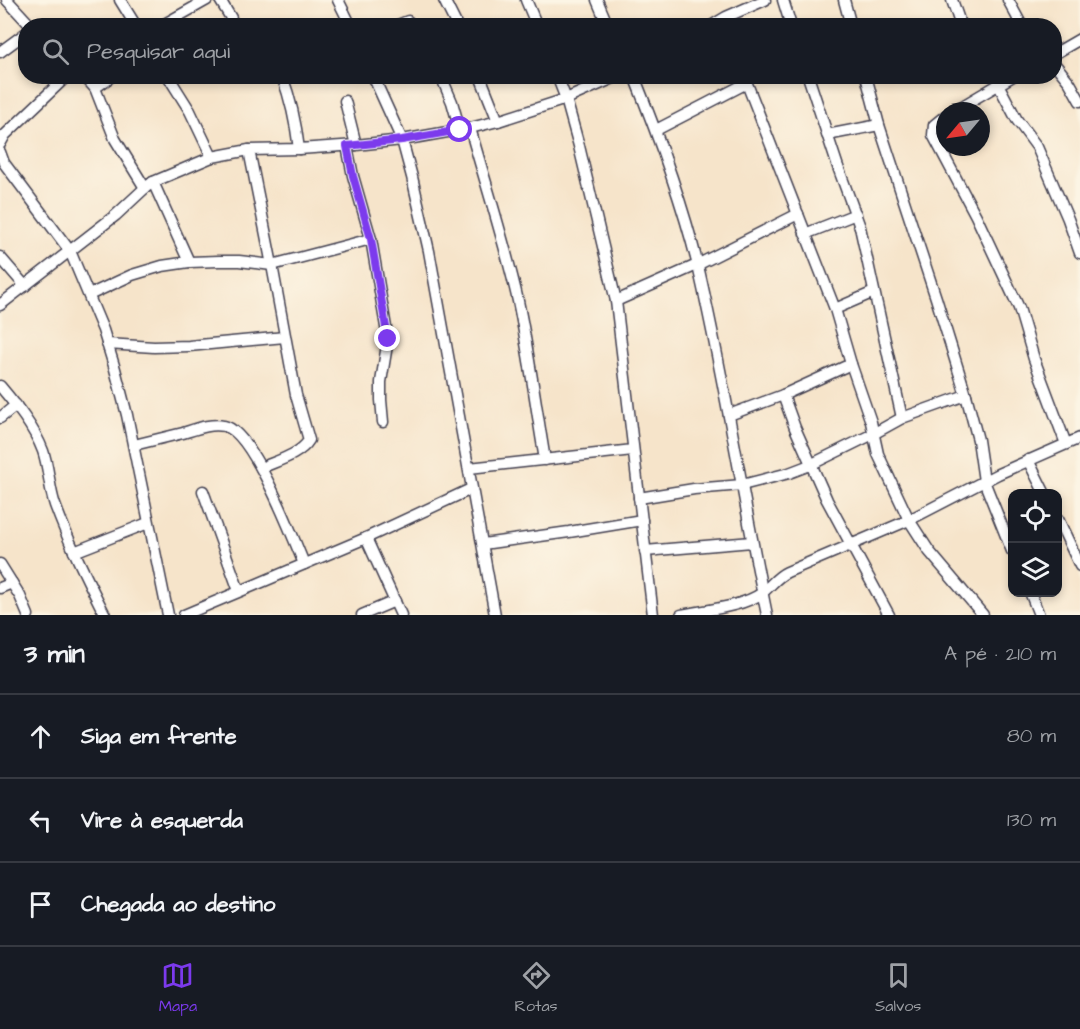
<!DOCTYPE html>
<html lang="pt">
<meta charset="utf-8">
<style>
:root{--surface:#171b24;--page:#242831;--text:#f1f3f6;--muted:#9ea1a6;--line:#363941;--accent:#7c3aed}
body{margin:0;font-family:"Architects Daughter",sans-serif;background:var(--page);color:var(--text)}
.controls{position:absolute;right:18px;bottom:18px;display:grid;overflow:hidden;border-radius:12px;box-shadow:0 3px 9px #0003}
.controls button{width:54px;height:54px;display:grid;place-items:center;padding:0;border:0;border-bottom:2px solid var(--line);background:var(--surface);color:var(--text);font:30px sans-serif}
.compass{position:absolute;left:936px;top:102px;width:54px;height:54px;border-radius:50%;background:var(--surface);box-shadow:0 3px 9px #0003;rotate:241deg}
.stop{position:absolute;width:18px;height:18px;margin:-14px;border:4px solid #7c3aed;border-radius:50%;background:#fff}
.stop.end{background:#7c3aed;border-color:#fff;box-shadow:0 2px 6px #0008}
.list{margin:0;padding:0;list-style:none}
h2{display:flex;justify-content:space-between;align-items:center;height:78px;margin:0;padding:0 24px;font-size:26px}
h2 small{font-size:20px;font-weight:400;color:var(--muted)}
.list li{display:grid;grid-template-columns:39px 1fr auto;gap:18px;align-items:center;box-sizing:border-box;height:84px;padding:0 24px;border-top:2px solid var(--line)}
.list b{display:block;font-size:22px;white-space:nowrap}
.list em{font-size:20px;font-style:normal;color:var(--muted)}
.icon{flex:none;width:33px;height:33px;fill:none;stroke:currentColor;stroke-width:2;stroke-linecap:round;stroke-linejoin:round}
.map{position:relative;flex:none;width:1080px;height:615px;overflow:hidden}
.search{position:absolute;background:var(--surface);box-shadow:0 3px 9px #0003;left:18px;right:18px;top:18px;height:66px;display:flex;align-items:center;gap:15px;box-sizing:border-box;padding:0 21px;border-radius:24px;color:var(--muted);font-size:22px}
.sheet{height:330px;background:var(--surface)}
nav{display:flex;justify-content:space-around;align-items:center;box-sizing:border-box;height:84px;border-top:2px solid var(--line);background:var(--surface);font-size:16px;color:var(--muted)}
nav a{display:grid;justify-items:center;gap:3px}
nav .on{color:var(--accent)}
.map>svg:first-child{display:block}
.lines{fill:none;stroke-linecap:round;stroke-linejoin:round}
.minor-casing{stroke:#423f50;stroke-width:13}
.minor{stroke:#fff;stroke-width:10}
.route{stroke:#7c3aed;stroke-width:8}
</style>
<div class="map">
<svg width="1080" height="615" viewBox="0 0 1080 615">
<rect width="100%" height="100%" fill="#fcf5e5"/>
<filter id="ink" filterUnits="userSpaceOnUse"><feTurbulence type="fractalNoise" baseFrequency=".0167" numOctaves="2"/><feDisplacementMap in="SourceGraphic" scale="12" xChannelSelector="R" yChannelSelector="G"/><feConvolveMatrix kernelMatrix="1 2 1 2 8 2 1 2 1" color-interpolation-filters="sRGB"/></filter>
<filter id="wash" filterUnits="userSpaceOnUse"><feTurbulence type="fractalNoise" baseFrequency=".008" numOctaves="4" result="noise"/><feDisplacementMap in="SourceGraphic" scale="24" xChannelSelector="R" yChannelSelector="G"/><feGaussianBlur stdDeviation="1.35" result="paint"/><feColorMatrix in="noise" values="0 0 0 0 0 0 0 0 0 0 0 0 0 0 0 0 0 1.4 0 .05"/><feComposite in="paint" operator="in"/></filter>
<g filter="url(#wash)">
<rect width="100%" height="100%" fill="#f6e4ca"/>
</g>
<g filter="url(#ink)">
<g class="lines">
<defs>
<g id="minor">
<path d="M7,0L31,26"/>
<path d="M120,0L136,26"/>
<path d="M220,0L231,18"/>
<path d="M338,0L351,26"/>
<path d="M444,0L457,26"/>
<path d="M526,0L537,26"/>
<path d="M597,0L608,26"/>
<path d="M783,0L791,26"/>
<path d="M844,0L851,26"/>
<path d="M952,0L961,26"/>
<path d="M1008,0L1022,26"/>
<path d="M161,26L207,0"/>
<path d="M395,26L408,21L412,26"/>
<path d="M711,26L726,17L765,0"/>
<path d="M0,52L26,33"/>
<path d="M1054,54L1080,39"/>
<path d="M1054,63L1070,83L1080,101"/>
<path d="M84,76L95,88L115,139L145,188"/>
<path d="M168,76L190,111L212,157"/>
<path d="M282,76C291,100 296,124 299,149"/>
<path d="M373,76L402,140L412,177L429,251L495,615"/>
<path d="M441,76L452,102L460,130"/>
<path d="M480,76L498,121"/>
<path d="M557,76L566,99L579,146L616,301L653,615"/>
<path d="M634,76C659,138 682,201 698,266C725,382 743,499 767,615"/>
<path d="M744,76L835,309L851,364L871,422L878,454L909,520L929,551L983,615"/>
<path d="M808,76L838,167L860,227L902,418"/>
<path d="M866,76L879,125L936,298L966,395L978,440L984,481L1012,551"/>
<path d="M998,84L1017,120L1037,147L1068,219L1080,253"/>
<path d="M95,88L112,76"/>
<path d="M345,101L356,145"/>
<path d="M954,111L1013,76"/>
<path d="M945,116L934,125L933,135L976,216L1019,308L1034,359L1066,444"/>
<path d="M470,128C486,185 505,243 518,301C529,353 536,407 545,460"/>
<path d="M656,130L747,83"/>
<path d="M827,135L879,125"/>
<path d="M0,144L5,135L67,76"/>
<path d="M347,146L353,176L371,239L388,339L381,382V400L383,422"/>
<path d="M249,150L272,265L296,395L309,440C300,455 276,461 261,468"/>
<path d="M0,152L4,163L70,251L103,330L115,369L127,415L168,615"/>
<path d="M153,182L189,262"/>
<path d="M805,234L856,214"/>
<path d="M0,257L25,286"/>
<path d="M89,295L132,275L162,266L189,262L219,261H239L272,265L371,239"/>
<path d="M616,301L697,265L798,214"/>
<path d="M0,305L116,215L145,188L153,182L212,157L249,150L299,149L356,145L402,140L470,128L498,121L566,99L618,76"/>
<path d="M835,309L874,292"/>
<path d="M107,344L154,347L189,346L285,337"/>
<path d="M0,386C16,405 34,427 43,451C49,468 49,488 55,505C69,543 87,579 105,615"/>
<path d="M783,395L795,428L827,500L889,615"/>
<path d="M729,415L783,395L851,364"/>
<path d="M0,418L16,405"/>
<path d="M134,445C150,441 167,437 183,433C196,429 211,423 224,426C252,430 293,537 304,564"/>
<path d="M1028,460L1045,494"/>
<path d="M469,468L633,450"/>
<path d="M203,491L239,591"/>
<path d="M639,498L694,489L742,485L789,473L810,465L873,434L902,418L966,395"/>
<path d="M1058,519L1080,566"/>
<path d="M366,538L401,615"/>
<path d="M483,544L569,532L642,520"/>
<path d="M645,551L752,542"/>
<path d="M74,552L148,523"/>
<path d="M0,564L20,596L28,615"/>
<path d="M0,588L12,583"/>
<path d="M1030,592L1039,615"/>
<path d="M184,615L366,538L471,489"/>
<path d="M362,615L395,601"/>
<path d="M681,615C705,610 743,607 762,593C771,586 776,577 787,572L909,520L998,474L1080,438"/>
</g>
</defs>
<use href="#minor" class="minor-casing"/>
<use href="#minor" class="minor"/>
</g>
</g>
<g class="lines" filter="url(#ink)">
<path class="route" d="M388,339L371,239L353,176L347,146L402,140L460,130"/>
</g>
</svg>
<div class="controls">
<button><svg class="icon" aria-label="locate" viewBox="0 0 24 24"><circle cx="12" cy="12" r="6"/><path d="M12 2v4M12 18v4M2 12h4M18 12h4"/></svg></button>
<button><svg class="icon" aria-label="layers" viewBox="0 0 24 24"><path d="M12 4l9 5-9 5-9-5zM3 14l9 5 9-5"/></svg></button>
</div>
<svg class="compass" viewBox="-18 -18 36 36"><path d="M0-13l5 13h-10z" fill="#e53935"/><path d="M0 13l5-13h-10z" fill="#9ea1a6"/></svg>
<div class="stop" style="left:460px;top:130px"></div>
<div class="stop end" style="left:388px;top:339px"></div>
<div class="search"><svg class="icon" aria-label="search" viewBox="0 0 24 24"><circle cx="10" cy="10" r="6"/><path d="M15 15l6 6"/></svg>Pesquisar aqui</div>
</div>
<section class="sheet">
<h2>3 min<small>A pé · 210 m</small></h2>
<ul class="list">
<li><svg class="icon" aria-label="ahead" viewBox="0 0 24 24"><path d="M12 20V5M6 11l6-6 6 6"/></svg><div><b>Siga em frente</b></div><em>80 m</em></li>
<li><svg class="icon" aria-label="left" viewBox="0 0 24 24"><path d="M17 20v-9H6M10 6l-5 5 5 5"/></svg><div><b>Vire à esquerda</b></div><em>130 m</em></li>
<li><svg class="icon" aria-label="arrive" viewBox="0 0 24 24"><path d="M6 21V4h12l-3 4 3 4H6"/></svg><div><b>Chegada ao destino</b></div></li>
</ul>
</section>
<nav>
<a class="on"><svg class="icon" aria-label="map" viewBox="0 0 24 24"><path d="M3 6l6-2 6 2 6-2v14l-6 2-6-2-6 2zM9 4v14M15 6v14"/></svg>Mapa</a>
<a><svg class="icon" aria-label="directions" viewBox="0 0 24 24"><path d="M12 3l9 9-9 9-9-9zM9 14v-3h6M13 9l2 2-2 2"/></svg>Rotas</a>
<a><svg class="icon" aria-label="saved" viewBox="0 0 24 24"><path d="M7 4h10v16l-5-4-5 4z"/></svg>Salvos</a>
</nav>
